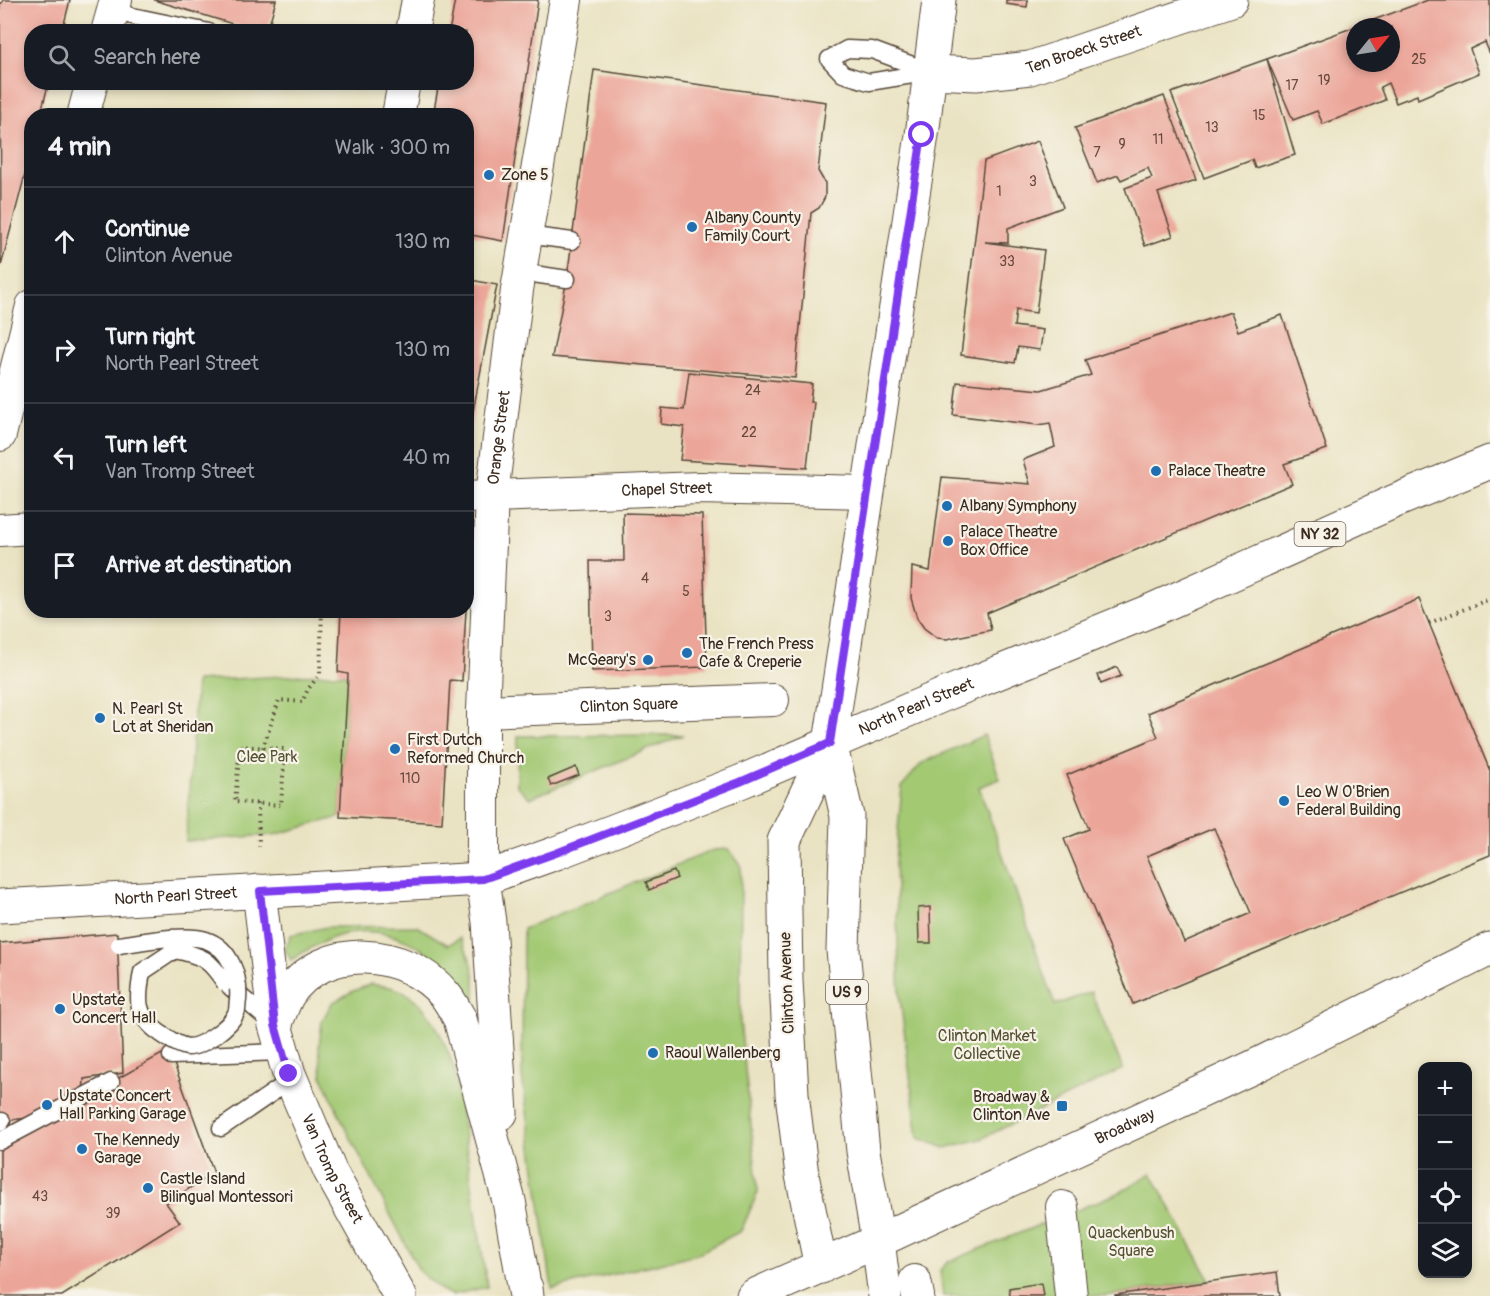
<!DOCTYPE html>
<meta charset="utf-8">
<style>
:root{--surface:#171b24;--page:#20242c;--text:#f1f3f6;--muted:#9ea1a6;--line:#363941}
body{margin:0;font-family:Pangolin,sans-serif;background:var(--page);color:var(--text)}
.controls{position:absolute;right:18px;bottom:18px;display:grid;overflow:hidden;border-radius:12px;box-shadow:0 3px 9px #0003}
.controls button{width:54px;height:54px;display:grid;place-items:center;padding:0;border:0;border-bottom:2px solid var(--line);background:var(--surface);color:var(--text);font:30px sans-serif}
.compass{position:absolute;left:1346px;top:18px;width:54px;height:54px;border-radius:50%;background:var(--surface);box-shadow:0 3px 9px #0003;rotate:60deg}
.stop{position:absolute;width:18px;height:18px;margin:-14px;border:4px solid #7c3aed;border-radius:50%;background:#fff}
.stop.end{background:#7c3aed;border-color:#fff;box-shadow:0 2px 6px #0008}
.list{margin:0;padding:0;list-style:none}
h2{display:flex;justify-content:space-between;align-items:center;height:78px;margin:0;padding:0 24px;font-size:26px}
h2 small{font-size:20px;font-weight:400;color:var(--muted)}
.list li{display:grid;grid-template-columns:39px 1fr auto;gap:18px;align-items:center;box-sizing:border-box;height:108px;padding:0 24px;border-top:2px solid var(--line)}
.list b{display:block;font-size:22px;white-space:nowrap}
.list p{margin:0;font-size:20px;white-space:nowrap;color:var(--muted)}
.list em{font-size:20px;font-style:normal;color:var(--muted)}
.icon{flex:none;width:33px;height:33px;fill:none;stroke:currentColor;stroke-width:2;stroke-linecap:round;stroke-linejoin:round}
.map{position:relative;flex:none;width:1490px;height:1296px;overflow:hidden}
.search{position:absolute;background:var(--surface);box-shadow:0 3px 9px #0003;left:24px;top:24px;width:450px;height:66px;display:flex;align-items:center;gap:15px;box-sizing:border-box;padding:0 21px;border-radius:24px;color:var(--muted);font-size:22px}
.panel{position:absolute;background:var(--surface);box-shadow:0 3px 9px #0003;left:24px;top:108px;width:450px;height:510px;border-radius:24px}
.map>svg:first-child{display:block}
.green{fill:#a3c973;stroke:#6f7a48;stroke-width:1.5}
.building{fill:#eca599;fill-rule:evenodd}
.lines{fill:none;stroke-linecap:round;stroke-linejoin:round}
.lane-casing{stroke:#554637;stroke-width:19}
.street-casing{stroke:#554637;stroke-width:34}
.secondary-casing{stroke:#554637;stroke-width:35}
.primary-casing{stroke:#554637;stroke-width:35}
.highway-casing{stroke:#554637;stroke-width:35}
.path{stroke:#554637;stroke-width:4;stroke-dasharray:1.5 4.5;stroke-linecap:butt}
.lane{stroke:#fff;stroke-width:16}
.street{stroke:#fff;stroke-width:32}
.secondary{stroke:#fff;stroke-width:33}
.primary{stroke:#fff;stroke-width:33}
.highway{stroke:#fff;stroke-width:33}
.lane-bridge-casing{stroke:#554637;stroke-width:19;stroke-linecap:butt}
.lane-bridge{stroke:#fff;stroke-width:16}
.route{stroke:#7c3aed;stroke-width:8}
.poi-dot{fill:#1f6fb2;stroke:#f7f3e8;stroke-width:2}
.labels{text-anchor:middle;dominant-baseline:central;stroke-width:4.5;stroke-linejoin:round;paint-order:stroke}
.number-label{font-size:14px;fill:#67493d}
.shield{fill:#f7f3e8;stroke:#73665b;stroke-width:1.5}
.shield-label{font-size:15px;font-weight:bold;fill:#3b2a1e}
.street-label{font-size:16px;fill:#3b2a1e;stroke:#f7f3e8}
.poi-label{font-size:16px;fill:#3b2a1e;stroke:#f7f3e8;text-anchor:start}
.park-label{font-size:16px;fill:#555233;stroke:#f7f3e8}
</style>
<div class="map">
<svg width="1490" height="1296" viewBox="0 0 1490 1296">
<rect width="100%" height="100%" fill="#f7f3e8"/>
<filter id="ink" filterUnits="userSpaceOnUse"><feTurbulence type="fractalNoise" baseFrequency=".0167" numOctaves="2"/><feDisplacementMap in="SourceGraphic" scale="12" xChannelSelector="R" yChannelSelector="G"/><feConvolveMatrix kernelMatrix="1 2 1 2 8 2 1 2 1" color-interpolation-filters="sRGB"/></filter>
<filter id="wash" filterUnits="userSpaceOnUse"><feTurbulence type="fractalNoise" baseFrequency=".008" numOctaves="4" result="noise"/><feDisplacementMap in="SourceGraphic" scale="24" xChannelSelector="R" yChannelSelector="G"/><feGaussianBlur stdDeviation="1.35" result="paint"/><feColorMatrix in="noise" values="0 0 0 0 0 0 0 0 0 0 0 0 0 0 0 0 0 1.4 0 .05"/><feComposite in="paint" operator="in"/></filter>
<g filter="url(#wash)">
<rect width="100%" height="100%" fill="#eae3c3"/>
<g class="green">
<path d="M320,674H348L340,817L274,835L186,841L196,681Z"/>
<path d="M683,735L530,798L517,786L518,736Z"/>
<path d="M984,735L1000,779L979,787L1055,1005L1091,992L1123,1069L981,1139L945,1148L918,1138L900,998L895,862L902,786L922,763Z"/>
<path d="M729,849L741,866L740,1021L758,1192L741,1231L697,1254L552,1289L522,1076L523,929L713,850Z"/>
<path d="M417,926L448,945L460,938C476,967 477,979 474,1011C467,999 461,985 452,975C428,946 383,924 345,934C325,939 308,949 291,960L285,949L291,935L327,927Z"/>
<path d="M371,984C380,986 391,986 399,990C430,1002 445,1042 455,1071L487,1287L452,1295L440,1289L420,1272L343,1123L322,1076L319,1047L322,1021L332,1003L351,992Z"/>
<path d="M1151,1173L1210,1280L1106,1296H943L940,1270L948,1262L1121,1192Z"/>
</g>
<g id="blocks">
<g class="building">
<path d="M3,0H70L62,32H32V82H49L40,116H32V148L1,266L0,3H2Z"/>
<path d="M154,0H276L267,32H259Z"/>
<path d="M455,0H538L503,241L466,234V116H433L439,82H466V32H449Z"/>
<path d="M1006,0H1028L1027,7L1006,4Z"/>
<path d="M1428,0H1490V54L1485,42L1470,49L1479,73L1418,99L1417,95L1396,103L1388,83L1380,87L1385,100L1355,112L1323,124L1317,111L1293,120L1267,59ZM1355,27H1391V63H1355Z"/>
<path d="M1267,59L1295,155L1255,168L1252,160L1204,178L1171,93Z"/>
<path d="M594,70L826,102L818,171L825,183V197L819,208L811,213L795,378L552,357L567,279Z"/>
<path d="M1164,96L1196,180L1158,193L1173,236L1145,246L1125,188L1152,178L1148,168L1121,180L1118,175L1097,183L1075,128Z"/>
<path d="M1038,141L1063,207L1008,228V243L985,242L1044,250L1036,313L1016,310L1014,326L1043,330L1040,350L1018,347L1015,363L961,355L984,161Z"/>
<path d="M466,279L497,285L468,438H466Z"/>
<path d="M1231,312L1238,331L1282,315L1327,449L1284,464L1292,484L987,613L991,630L947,639L937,638L924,628L917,618L911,598L912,567L930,571L942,477L1030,484L1023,460L1055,447L1050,423L1038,425L953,415L957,382L1041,390L1091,375L1085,360Z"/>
<path d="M689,372L812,384L810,402H814L807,468L680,460L684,427L661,424L662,408L684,410Z"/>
<path d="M623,513L702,515L707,667L592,671L590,561H624Z"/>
<path d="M1419,599L1490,771V855L1133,1004L1064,839L1089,829L1067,775L1158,737L1148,713ZM1214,828L1251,913L1184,942L1147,856Z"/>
<path d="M341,610H466L462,681L450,680L442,823L340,817L348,674L338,672Z"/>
<path d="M1117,667L1121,676L1101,684L1098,675Z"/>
<path d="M576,767L579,775L551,786L548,779Z"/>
<path d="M674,871L677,878L649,890L646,882Z"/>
<path d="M930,907L931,943H919L918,908Z"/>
<path d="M117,933L123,1073L84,1079L83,1095L38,1117L0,1121V943Z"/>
<path d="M169,1050L214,1173L166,1203L180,1222L62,1296H0V1144Z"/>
<path d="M1277,1272L1280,1296H1115V1295Z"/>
<path d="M1041,1283L1043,1296H1010L1009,1288Z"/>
</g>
</g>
</g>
<g filter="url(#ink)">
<use href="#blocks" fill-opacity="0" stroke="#554637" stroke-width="1.5"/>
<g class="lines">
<defs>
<g id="lane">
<path d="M113,12L209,32"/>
<path d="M847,49L872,50L931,72L869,82L843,74L829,59Z"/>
<path d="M526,235L572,241"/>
<path d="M520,272L567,279"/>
<path d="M230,987L274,1025"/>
<path d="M171,1056L282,1052"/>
<path d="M0,1123L2,1121"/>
<path d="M221,1128L291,1080"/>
<path d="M0,1141L111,1082"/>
</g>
<g id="street">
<path d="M107,32L116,0"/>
<path d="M412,32L418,0"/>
<path d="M83,116L92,82"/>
<path d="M398,116L404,82"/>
<path d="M0,435L32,306"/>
<path id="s1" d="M466,497L699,488L867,492"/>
<path d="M0,530L32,528"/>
<path id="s2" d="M483,711L773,700"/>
<path id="s3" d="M483,879V711L492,495L517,290L566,0"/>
<path d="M1062,1207L1071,1296"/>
<path d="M915,1281L918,1296"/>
</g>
<g id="secondary">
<path id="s4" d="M931,72L976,74L1030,68L1231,0"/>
<path id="s5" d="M878,1241L1251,1068L1490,949"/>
</g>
<g id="primary">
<path d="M483,879L489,922L501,1113"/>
<path id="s6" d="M259,891L275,1025L289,1074L330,1171L400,1296"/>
<path id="s7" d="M0,906L483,879L556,853L740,782L941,696L1152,610L1393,502L1490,462"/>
<path d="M275,1025C279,1016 283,1004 288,995C323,941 406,948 445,995C451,1002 455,1011 460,1019L509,1201L526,1296"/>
<path d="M821,1267L802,1175L792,1094L786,980L784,841L830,743L922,135L939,0"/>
<path d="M753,1296L878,1241L863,1151L843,950L847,816L830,743"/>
</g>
<g id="highway">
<path d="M878,1241L885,1296"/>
<path d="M526,1288L527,1296"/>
</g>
</defs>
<use href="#lane" class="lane-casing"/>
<use href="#street" class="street-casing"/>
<use href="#secondary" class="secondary-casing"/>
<use href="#primary" class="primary-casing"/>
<use href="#highway" class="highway-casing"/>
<g class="path">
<path d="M1429,623L1490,599"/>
<path d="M240,746L285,749L281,805L235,802Z"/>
<path d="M263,748L279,700L302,702L308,689L320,674L322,610"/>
<path d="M1489,768H1490"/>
<path d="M258,803L259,847"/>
</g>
<use href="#lane" class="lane"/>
<use href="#street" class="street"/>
<use href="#secondary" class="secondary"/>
<use href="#primary" class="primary"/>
<use href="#highway" class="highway"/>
<defs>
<path id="lane-bridge" d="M119,945C140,942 186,933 206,940C230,948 240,976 238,1000C237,1004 238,1010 236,1013C231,1026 202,1047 188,1047C179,1046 167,1038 160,1033C135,1016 137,999 142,972L175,950C203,956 209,959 225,983"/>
</defs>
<use href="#lane-bridge" class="lane-bridge-casing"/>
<use href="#lane-bridge" class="lane-bridge"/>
</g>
</g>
<g class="lines" filter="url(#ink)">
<path class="route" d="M289,1074L275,1025L260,891L483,879L556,853L740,782L830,743L922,135"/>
</g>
<g class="poi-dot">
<circle cx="489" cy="175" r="6"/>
<circle cx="692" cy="227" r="6"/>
<circle cx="1156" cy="471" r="6"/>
<circle cx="947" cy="506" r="6"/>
<circle cx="948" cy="541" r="6"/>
<circle cx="687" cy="653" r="6"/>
<circle cx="648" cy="660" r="6"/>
<circle cx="100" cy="718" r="6"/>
<circle cx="395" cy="749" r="6"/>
<circle cx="1284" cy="801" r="6"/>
<circle cx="60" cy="1009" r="6"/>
<circle cx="653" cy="1053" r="6"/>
<circle cx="47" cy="1105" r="6"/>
<rect x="1056" y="1100" width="12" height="12" rx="3"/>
<circle cx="82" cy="1149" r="6"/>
<circle cx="148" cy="1188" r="6"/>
</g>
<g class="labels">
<g class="number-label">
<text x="1419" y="59">25</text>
<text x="1324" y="80">19</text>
<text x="1292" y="85">17</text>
<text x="1259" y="115">15</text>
<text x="1212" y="127">13</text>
<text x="1158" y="139">11</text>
<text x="1122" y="144">9</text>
<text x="1097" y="152">7</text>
<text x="1033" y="181">3</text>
<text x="999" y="191">1</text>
<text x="1007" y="261">33</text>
<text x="753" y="390">24</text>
<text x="749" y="432">22</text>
<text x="645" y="578">4</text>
<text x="686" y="591">5</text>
<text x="608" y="616">3</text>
<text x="410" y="778">110</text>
<text x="40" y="1196">43</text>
<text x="113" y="1213">39</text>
</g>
<g class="shield">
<rect x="1294.5" y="522" width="51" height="24" rx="4.5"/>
<rect x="826" y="980" width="42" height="24" rx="4.5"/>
</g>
<g class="shield-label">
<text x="1320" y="534">NY 32</text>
<text x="847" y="992">US 9</text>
</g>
<g class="street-label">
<text stroke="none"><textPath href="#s4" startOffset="156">Ten Broeck Street</textPath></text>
<text stroke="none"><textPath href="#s3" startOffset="442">Orange Street</textPath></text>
<text stroke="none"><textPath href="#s1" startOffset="201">Chapel Street</textPath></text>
<text stroke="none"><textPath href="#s2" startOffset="146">Clinton Square</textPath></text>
<text stroke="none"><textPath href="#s7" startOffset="950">North Pearl Street</textPath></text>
<text stroke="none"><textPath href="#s7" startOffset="176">North Pearl Street</textPath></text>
<text transform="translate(787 983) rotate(-92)">Clinton Avenue</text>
<text stroke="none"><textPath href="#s5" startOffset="272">Broadway</textPath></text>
<text stroke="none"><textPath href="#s6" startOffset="290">Van Tromp Street</textPath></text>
</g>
<g class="poi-label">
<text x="501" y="175">Zone 5</text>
<text x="704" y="218">Albany County<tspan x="704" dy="18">Family Court</tspan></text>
<text x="1168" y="471">Palace Theatre</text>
<text x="959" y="506">Albany Symphony</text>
<text x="960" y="532">Palace Theatre<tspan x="960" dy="18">Box Office</tspan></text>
<text x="699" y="644">The French Press<tspan x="699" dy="18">Cafe &amp; Creperie</tspan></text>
<text x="636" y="660" text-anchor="end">McGeary's</text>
<text x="112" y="709">N. Pearl St<tspan x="112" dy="18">Lot at Sheridan</tspan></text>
<text x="407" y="740">First Dutch<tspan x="407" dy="18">Reformed Church</tspan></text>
<text x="1296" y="792">Leo W O'Brien<tspan x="1296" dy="18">Federal Building</tspan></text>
<text x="72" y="1000">Upstate<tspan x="72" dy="18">Concert Hall</tspan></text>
<text x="665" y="1053">Raoul Wallenberg</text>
<text x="59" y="1096">Upstate Concert<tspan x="59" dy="18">Hall Parking Garage</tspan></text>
<text x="1050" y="1097" text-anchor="end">Broadway &amp;<tspan x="1050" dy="18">Clinton Ave</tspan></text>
<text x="94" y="1140">The Kennedy<tspan x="94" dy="18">Garage</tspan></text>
<text x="160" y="1179">Castle Island<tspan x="160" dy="18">Bilingual Montessori</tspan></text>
</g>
<g class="park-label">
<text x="267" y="757">Clee Park</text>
<text x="987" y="1036">Clinton Market<tspan x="987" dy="18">Collective</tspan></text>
<text x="1131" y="1233">Quackenbush<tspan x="1131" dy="18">Square</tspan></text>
</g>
</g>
</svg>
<div class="controls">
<button>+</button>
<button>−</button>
<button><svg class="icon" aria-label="locate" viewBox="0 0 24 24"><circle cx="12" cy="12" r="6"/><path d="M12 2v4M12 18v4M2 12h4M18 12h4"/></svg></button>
<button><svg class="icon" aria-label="layers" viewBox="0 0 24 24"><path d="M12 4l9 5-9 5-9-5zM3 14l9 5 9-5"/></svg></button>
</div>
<svg class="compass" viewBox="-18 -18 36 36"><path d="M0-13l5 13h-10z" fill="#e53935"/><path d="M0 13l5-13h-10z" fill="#9ea1a6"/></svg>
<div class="stop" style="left:922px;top:135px"></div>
<div class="stop end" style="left:289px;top:1074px"></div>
<div class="search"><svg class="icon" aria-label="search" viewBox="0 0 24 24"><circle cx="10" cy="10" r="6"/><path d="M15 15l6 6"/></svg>Search here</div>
<section class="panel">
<h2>4 min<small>Walk · 300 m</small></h2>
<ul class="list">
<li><svg class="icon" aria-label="ahead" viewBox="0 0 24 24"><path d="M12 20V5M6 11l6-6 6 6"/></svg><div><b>Continue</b><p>Clinton Avenue</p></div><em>130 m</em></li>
<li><svg class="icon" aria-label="right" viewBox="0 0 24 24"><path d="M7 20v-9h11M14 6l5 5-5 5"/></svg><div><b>Turn right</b><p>North Pearl Street</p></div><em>130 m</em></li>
<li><svg class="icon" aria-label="left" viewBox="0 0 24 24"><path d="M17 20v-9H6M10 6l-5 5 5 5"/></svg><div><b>Turn left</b><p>Van Tromp Street</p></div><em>40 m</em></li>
<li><svg class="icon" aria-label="arrive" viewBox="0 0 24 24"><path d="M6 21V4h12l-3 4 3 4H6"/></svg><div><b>Arrive at destination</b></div></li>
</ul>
</section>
</div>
